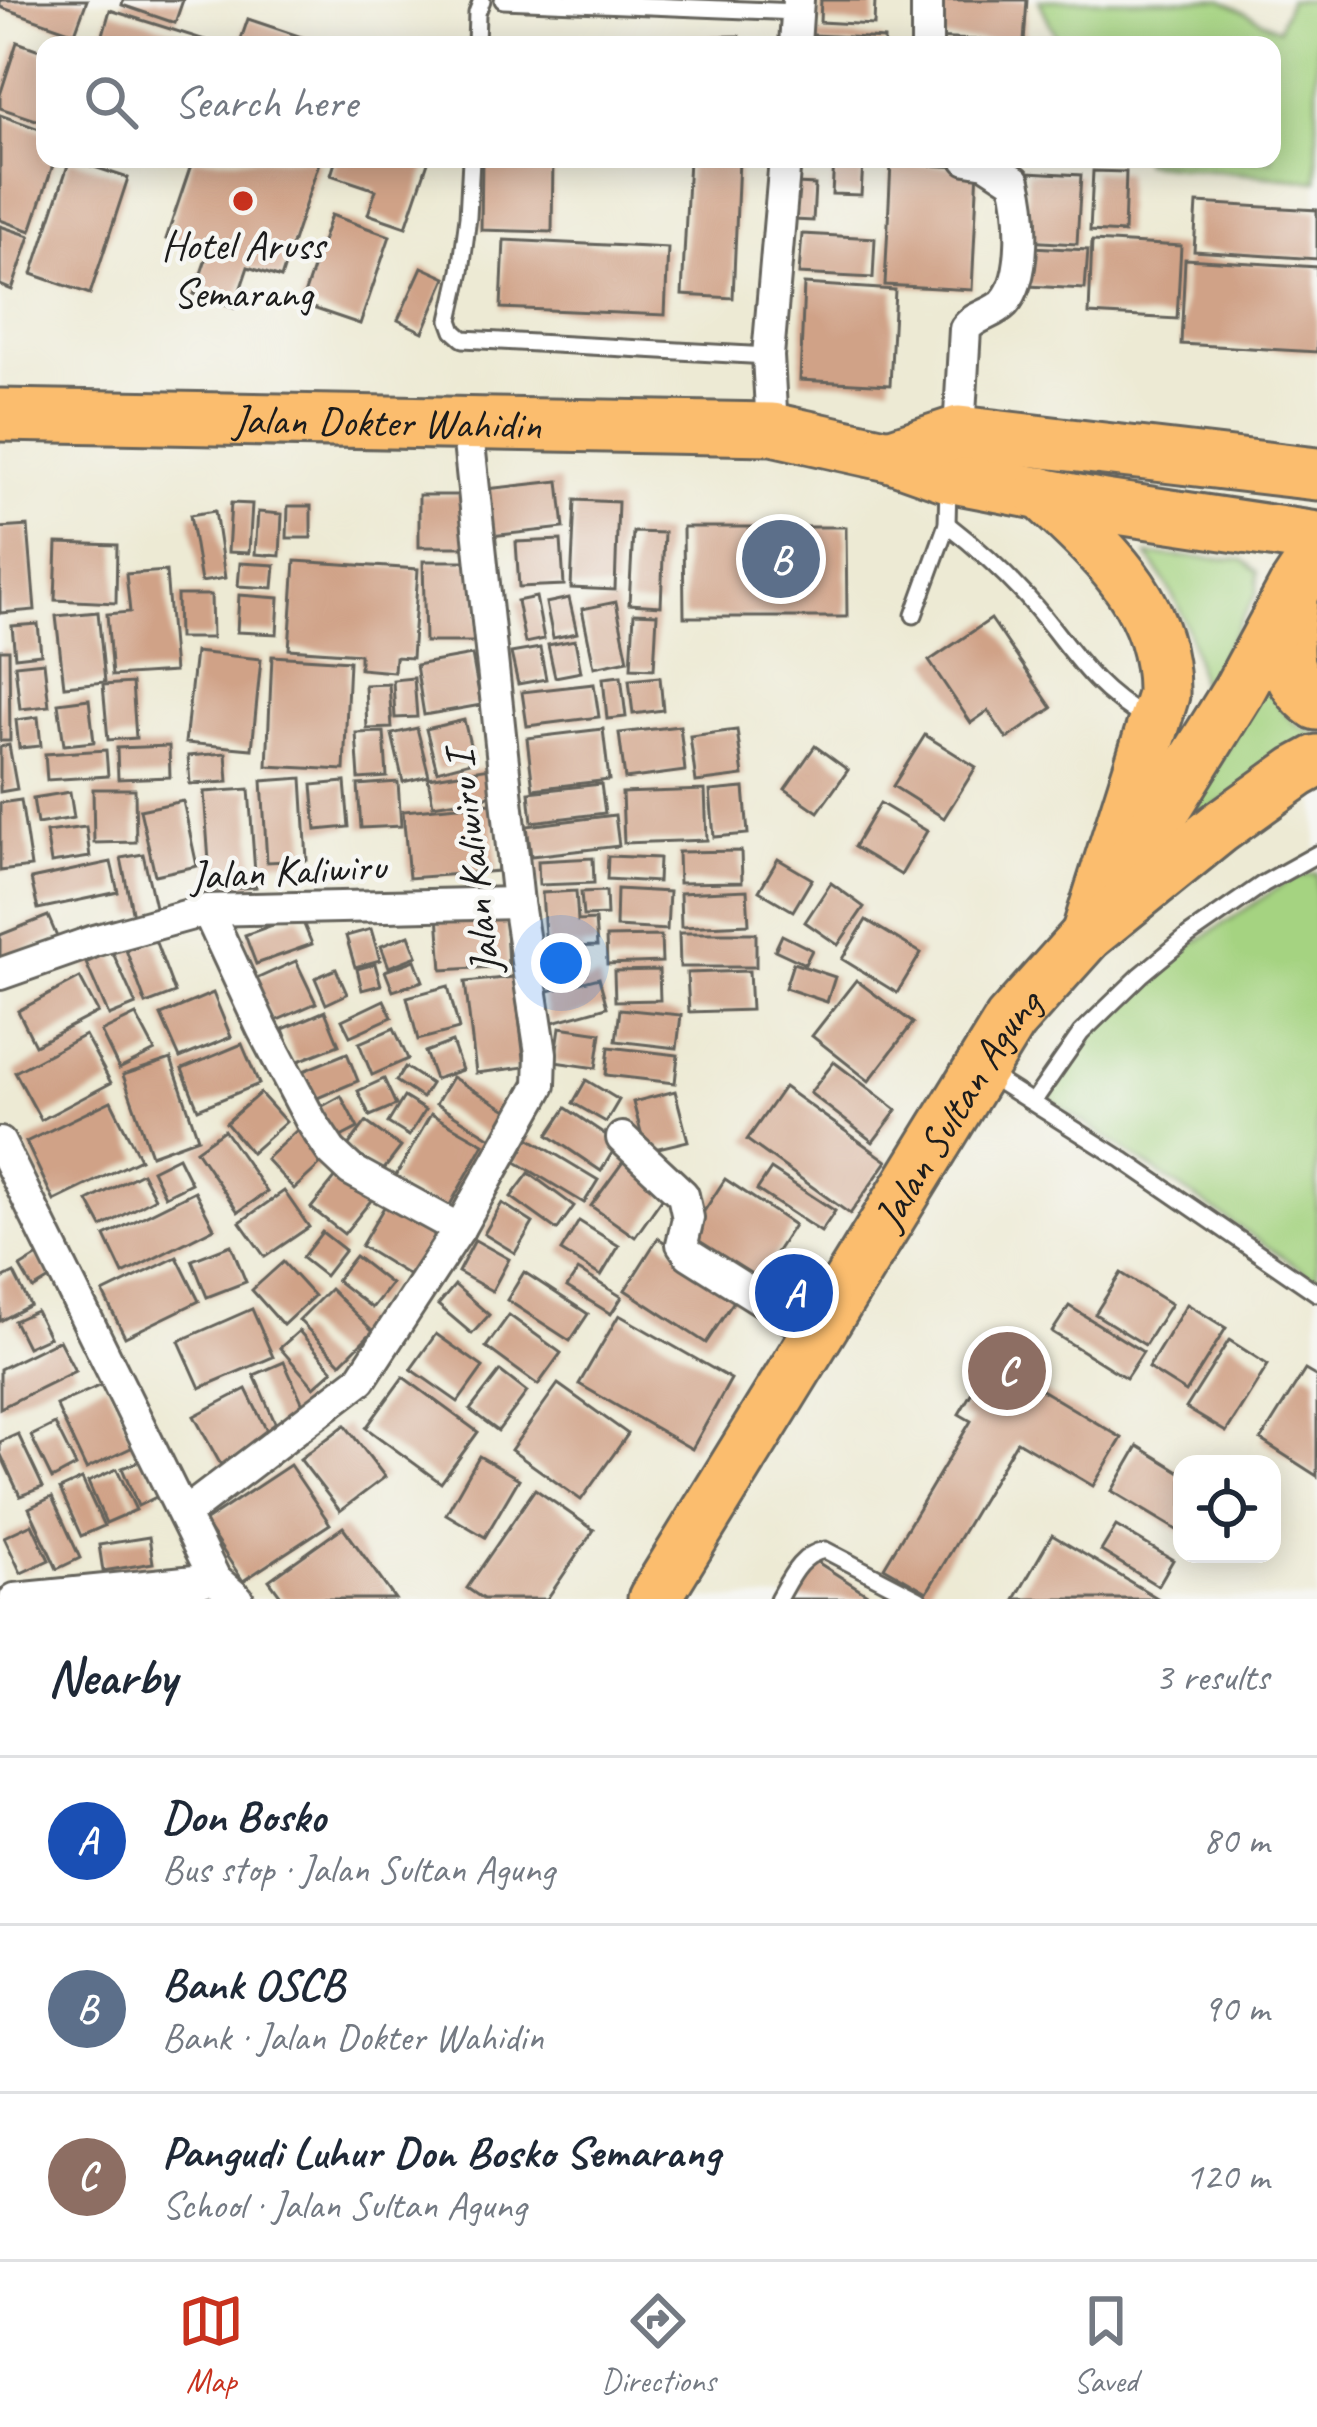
<!DOCTYPE html>
<meta charset="utf-8">
<style>
:root{--surface:#fff;--page:#f6f6f7;--text:#1f2937;--muted:#747a83;--line:#e0e1e3;--accent:#c8321e}
body{margin:0;font-family:Caveat,sans-serif;background:var(--page);color:var(--text)}
.controls{position:absolute;right:36px;bottom:36px;display:grid;overflow:hidden;border-radius:24px;box-shadow:0 6px 30px #0003}
.controls button{width:108px;height:108px;display:grid;place-items:center;padding:0;border:0;border-bottom:3px solid var(--line);background:var(--surface);color:var(--text);font:60px sans-serif}
.you{position:absolute;left:561px;top:963px;width:42px;height:42px;margin:-30px;border:9px solid #fff;border-radius:50%;background:#1a73e8;box-shadow:0 0 0 18px #1a73e833}
.badge{display:grid;place-items:center;width:78px;height:78px;border-radius:50%;background:var(--accent);color:#fff;font-size:39px;font-weight:700}
.pin{position:absolute;translate:-50% -50%;border:6px solid #fff;box-shadow:0 3px 12px #0006}
.list{margin:0;padding:0;list-style:none}
h2{display:flex;justify-content:space-between;align-items:center;height:156px;margin:0;padding:0 48px;font-size:51px}
h2 small{font-size:39px;font-weight:400;color:var(--muted)}
.list li{display:grid;grid-template-columns:78px 1fr auto;gap:36px;align-items:center;box-sizing:border-box;height:168px;padding:0 48px;border-top:3px solid var(--line)}
.list b{display:block;font-size:45px;white-space:nowrap}
.list p{margin:0;font-size:39px;white-space:nowrap;color:var(--muted)}
.list em{font-size:39px;font-style:normal;color:var(--muted)}
.icon{flex:none;width:66px;height:66px;fill:none;stroke:currentColor;stroke-width:2;stroke-linecap:round;stroke-linejoin:round}
.map{position:relative;flex:none;width:1317px;height:1599px;overflow:hidden}
.search{position:absolute;background:var(--surface);box-shadow:0 6px 30px #0003;left:36px;right:36px;top:36px;height:132px;display:flex;align-items:center;gap:30px;box-sizing:border-box;padding:0 42px;border-radius:24px;color:var(--muted);font-size:45px}
.sheet{height:660px;background:var(--surface)}
nav{display:flex;justify-content:space-around;align-items:center;box-sizing:border-box;height:168px;border-top:3px solid var(--line);background:var(--surface);font-size:33px;color:var(--muted)}
nav a{display:grid;justify-items:center;gap:6px}
nav .on{color:var(--accent)}
.map>svg:first-child{display:block}
.green{fill:#a5d381;stroke:#60784e;stroke-width:3}
.building{fill:#d0a287}
.lines{fill:none;stroke-linecap:round;stroke-linejoin:round}
.service-casing{stroke:#65645c;stroke-width:21}
.minor-casing{stroke:#65645c;stroke-width:36}
.trunk-casing{stroke:#65645c;stroke-width:57}
.service{stroke:#fff;stroke-width:15}
.minor{stroke:#fff;stroke-width:30}
.trunk{stroke:#fbbd6e;stroke-width:51}
.poi-dot{fill:#c8321e;stroke:#f6f6f2;stroke-width:4.5}
.labels{text-anchor:middle;dominant-baseline:central;stroke-width:9;stroke-linejoin:round;paint-order:stroke}
.poi-label{font-size:42px;fill:#1c1c1c;stroke:#f6f6f2}
.street-label{font-size:42px;fill:#1c1c1c;stroke:#f6f6f2}
</style>
<div class="map">
<svg width="1317" height="1599" viewBox="0 0 1317 1599">
<rect width="100%" height="100%" fill="#f6f6f2"/>
<filter id="ink" filterUnits="userSpaceOnUse"><feTurbulence type="fractalNoise" baseFrequency=".00833" numOctaves="2"/><feDisplacementMap in="SourceGraphic" scale="24" xChannelSelector="R" yChannelSelector="G"/><feConvolveMatrix kernelMatrix="1 2 1 2 8 2 1 2 1" color-interpolation-filters="sRGB"/></filter>
<filter id="wash" filterUnits="userSpaceOnUse"><feTurbulence type="fractalNoise" baseFrequency=".004" numOctaves="4" result="noise"/><feDisplacementMap in="SourceGraphic" scale="48" xChannelSelector="R" yChannelSelector="G"/><feGaussianBlur stdDeviation="2.7" result="paint"/><feColorMatrix in="noise" values="0 0 0 0 0 0 0 0 0 0 0 0 0 0 0 0 0 1.4 0 .05"/><feComposite in="paint" operator="in"/></filter>
<g filter="url(#wash)">
<rect width="100%" height="100%" fill="#edead4"/>
<g class="green">
<path d="M1039,0H1222L1278,29L1289,0H1317V181L1144,163L1142,159H1272V45H1060Z"/>
<path d="M1147,555L1243,560L1258,572L1257,593L1208,678L1200,683C1191,629 1179,599 1147,555Z"/>
<path d="M1271,671C1272,701 1287,726 1317,733V743L1181,827Z"/>
<path d="M1317,873V1280L1049,1099L1087,1033L1150,973L1294,877Z"/>
</g>
<g id="blocks">
<g class="building">
<path d="M0,0H87L75,33L0,7Z"/>
<path d="M123,0H183L175,23L122,5Z"/>
<path d="M821,0H875L874,25L820,22Z"/>
<path d="M932,0H1027L1024,42L931,38Z"/>
<path d="M110,10L218,44V45H100Z"/>
<path d="M248,19L323,44V45H239Z"/>
<path d="M814,35L884,39V45H814Z"/>
<path d="M739,36V45H567V39Z"/>
<path d="M17,42L45,52V123L0,108V95Z"/>
<path d="M0,115L45,131V159H55L31,231L0,220Z"/>
<path d="M70,159L128,178L90,294L32,274Z"/>
<path d="M193,159H308L319,163L281,278L248,267L234,308L194,294L208,253L166,239Z"/>
<path d="M336,159H429L406,227L368,214L376,190L331,175Z"/>
<path d="M482,159H553L552,232L481,230Z"/>
<path d="M689,159H739L733,298L682,295Z"/>
<path d="M834,160L863,162L861,195L832,194Z"/>
<path d="M891,163L978,168L972,290L885,285Z"/>
<path d="M1093,171L1126,172L1124,233L1090,231Z"/>
<path d="M1028,172L1081,175L1077,244L1025,241Z"/>
<path d="M796,184L815,185L813,221L794,220Z"/>
<path d="M1197,203L1317,210V259L1194,251Z"/>
<path d="M331,215L390,236L360,324L301,304Z"/>
<path d="M0,226L30,236L12,290L0,285Z"/>
<path d="M802,234L875,238L873,278L799,274Z"/>
<path d="M504,240L668,248L665,315L501,308Z"/>
<path d="M1092,241L1181,246L1177,319L1089,314Z"/>
<path d="M1031,247L1088,250L1085,289L1028,286Z"/>
<path d="M1185,259L1317,267V352L1181,344Z"/>
<path d="M422,267L446,278L423,332L398,320Z"/>
<path d="M804,284L895,290L890,385L800,380Z"/>
<path d="M559,481L564,528L490,536L485,489Z"/>
<rect x="419" y="495" width="49" height="52"/>
<path d="M575,500L618,502L615,590L571,588Z"/>
<path d="M231,503L252,504L249,553L228,552Z"/>
<path d="M288,506H311V538H287Z"/>
<path d="M215,511L225,578L201,582L190,515Z"/>
<path d="M258,512L282,514L280,556L255,554Z"/>
<path d="M28,526L35,610L0,613V528Z"/>
<path d="M683,527H846L847,617H684Z"/>
<path d="M633,532L664,533L661,606L629,604Z"/>
<path d="M561,540L564,585L519,587L516,542Z"/>
<path d="M57,543L117,545L116,603L55,600Z"/>
<path d="M295,561L418,569L412,658L395,657L394,672L360,669V654L289,649Z"/>
<path d="M423,561H478L480,642H425Z"/>
<path d="M240,563L275,565L273,588L238,586Z"/>
<path d="M166,571L174,672L112,676L107,614L130,612L126,574Z"/>
<path d="M177,595H211L212,638H178Z"/>
<path d="M239,595L279,598L277,634L237,632Z"/>
<path d="M536,597L544,639L525,643L517,601Z"/>
<path d="M569,598L577,633L553,638L546,603Z"/>
<path d="M616,602L628,660L594,667L582,609Z"/>
<path d="M98,612L105,682L64,686L56,616Z"/>
<path d="M634,613L657,614L654,669L631,668Z"/>
<path d="M991,619L1052,708L1007,739L988,711L971,723L929,661Z"/>
<path d="M38,624L41,654L15,657L12,626Z"/>
<path d="M575,640L581,672L555,677L548,645Z"/>
<path d="M540,648L546,679L518,684L511,653Z"/>
<path d="M0,650H9L10,741H0Z"/>
<path d="M195,652L261,659L252,749L185,743Z"/>
<path d="M472,655L481,705L424,715L416,665Z"/>
<path d="M272,656L349,661L344,770L267,766Z"/>
<path d="M44,662L49,706L20,709L15,665Z"/>
<path d="M621,676L626,717L607,719L603,678Z"/>
<path d="M660,677L663,710L633,714L629,680Z"/>
<path d="M414,678L417,717L395,718L393,680Z"/>
<path d="M132,683L136,738L108,740L103,685Z"/>
<path d="M389,684L392,728L367,729L365,685Z"/>
<path d="M594,684L599,717L527,726L522,692Z"/>
<path d="M89,699L94,742L64,745L58,703Z"/>
<path d="M38,717L41,746L19,748L16,720Z"/>
<path d="M464,720L474,761L437,771L426,729Z"/>
<path d="M680,726L685,771L625,779L619,733Z"/>
<path d="M417,728L429,776L403,782L392,734Z"/>
<path d="M603,729L609,780L533,789L527,738Z"/>
<path d="M737,730L743,776L696,782L690,736Z"/>
<path d="M384,732L387,777L359,779L356,733Z"/>
<path d="M925,735L976,767L944,818L893,786Z"/>
<path d="M9,745L17,789L0,792V747Z"/>
<path d="M169,746L170,777L118,779L117,748Z"/>
<path d="M815,746L848,770L818,812L785,789Z"/>
<path d="M106,750L108,776L47,780L45,754Z"/>
<path d="M226,753L228,782L190,784L188,756Z"/>
<path d="M496,767L500,794L433,805L428,778Z"/>
<path d="M302,778L307,860L267,862L262,781Z"/>
<path d="M345,782L349,827L316,830L312,785Z"/>
<path d="M398,782L401,826L361,828L358,785Z"/>
<path d="M601,784L605,813L532,822L529,792Z"/>
<path d="M744,788L748,834L714,837L710,791Z"/>
<path d="M93,789H135L136,842L94,843Z"/>
<path d="M249,789L256,887L211,890L204,792Z"/>
<path d="M705,790L707,840L624,843L622,793Z"/>
<path d="M70,792L74,818L37,824L33,798Z"/>
<path d="M21,800L31,867L0,871V803Z"/>
<path d="M183,801L197,866L155,875L140,810Z"/>
<path d="M492,803L498,871L409,878L403,811Z"/>
<path d="M880,803L927,831L901,875L854,847Z"/>
<path d="M615,815L619,846L531,856L527,826Z"/>
<path d="M86,827L90,857L51,863L46,832Z"/>
<path d="M741,851L742,882L679,883L678,852Z"/>
<path d="M143,854L156,911L133,916L121,858Z"/>
<path d="M608,856L659,858L658,882L607,879Z"/>
<path d="M593,858L594,883L539,885L538,861Z"/>
<path d="M778,859L812,879L793,911L759,891Z"/>
<path d="M111,862L118,892L38,909L31,879Z"/>
<path d="M831,883L864,907L838,945L805,922Z"/>
<path d="M617,889L669,892L667,930L616,927Z"/>
<path d="M747,890L749,924L681,927L680,893Z"/>
<path d="M576,891L578,921L595,920L597,946L546,948L542,893Z"/>
<path d="M606,891L607,915L583,916L581,892Z"/>
<path d="M505,911L508,966L442,970L438,915Z"/>
<path d="M300,915L312,944L256,964L245,935Z"/>
<path d="M48,916L57,937L0,959V935Z"/>
<path d="M866,920L921,953L897,993L842,959Z"/>
<path d="M371,929L380,960L355,967L346,936Z"/>
<path d="M679,933H756V967H680Z"/>
<path d="M409,935L417,956L389,967L381,946Z"/>
<path d="M782,935L812,950L805,964L775,950Z"/>
<path d="M661,936L662,962L607,964L606,937Z"/>
<path d="M155,940L175,993L146,1004L126,950Z"/>
<path d="M582,948L587,973L547,981L542,956Z"/>
<path d="M112,951L136,1005L109,1016L86,963Z"/>
<path d="M415,960L423,981L393,991L385,971Z"/>
<path d="M296,961L316,1003L273,1022L254,980Z"/>
<path d="M793,963L835,977L827,1002L785,988Z"/>
<path d="M375,964L381,985L362,990L357,969Z"/>
<path d="M336,969L347,994L326,1004L315,978Z"/>
<path d="M659,970L660,1000L615,1001L614,971Z"/>
<path d="M749,971L751,1010L689,1012L687,973Z"/>
<path d="M514,977L525,1067L476,1073L465,982Z"/>
<path d="M80,978L98,1012L35,1045L18,1011Z"/>
<path d="M599,978L607,1007L550,1023L541,993Z"/>
<path d="M856,980L913,1023L869,1081L812,1036Z"/>
<path d="M448,986L459,1029L418,1040L407,997Z"/>
<path d="M213,993L231,1037L180,1058L161,1015Z"/>
<path d="M384,1000L392,1017L350,1036L342,1020Z"/>
<path d="M620,1009L681,1015L677,1048L616,1041Z"/>
<path d="M325,1011L339,1045L296,1062L283,1029Z"/>
<path d="M136,1015L155,1051L119,1069L101,1032Z"/>
<path d="M560,1027L601,1033L596,1068L555,1062Z"/>
<path d="M394,1028L408,1059L372,1075L359,1043Z"/>
<path d="M85,1035L111,1083L41,1120L15,1072Z"/>
<path d="M452,1042L462,1070L435,1079L425,1052Z"/>
<path d="M242,1044L259,1084L198,1109L182,1069Z"/>
<path d="M609,1047L678,1055L675,1083L606,1075Z"/>
<path d="M347,1053L358,1081L315,1099L303,1071Z"/>
<path d="M171,1059L198,1138L151,1155L123,1075Z"/>
<path d="M834,1062L897,1110L873,1142L810,1093Z"/>
<path d="M405,1067L431,1084L422,1098L396,1081Z"/>
<path d="M452,1077L512,1113L496,1141L436,1104Z"/>
<path d="M384,1079L396,1105L370,1116L358,1091Z"/>
<path d="M586,1080L619,1100L606,1122L573,1103Z"/>
<path d="M784,1087L887,1161L850,1214L747,1140Z"/>
<path d="M675,1091L688,1141L646,1151L633,1102Z"/>
<path d="M260,1093L286,1122L251,1153L226,1123Z"/>
<path d="M341,1096L358,1128L335,1140L319,1108Z"/>
<path d="M404,1097L425,1110L409,1136L388,1123Z"/>
<path d="M111,1101L140,1159L54,1201L26,1142Z"/>
<path d="M566,1108L618,1143L601,1171L548,1135Z"/>
<path d="M431,1114L484,1144L446,1212L393,1181Z"/>
<path d="M366,1122L401,1147L382,1172L347,1147Z"/>
<path d="M224,1130L267,1192L238,1212L196,1150Z"/>
<path d="M297,1130L325,1160L294,1189L266,1159Z"/>
<path d="M527,1137L598,1180L584,1203L513,1160Z"/>
<path d="M178,1157L191,1183L165,1196L152,1170Z"/>
<path d="M625,1159L668,1190L635,1237L591,1206Z"/>
<path d="M771,1169L835,1211L821,1232L757,1190Z"/>
<path d="M340,1172L373,1198L344,1234L311,1208Z"/>
<path d="M142,1173L155,1198L102,1227L88,1201Z"/>
<path d="M529,1173L574,1206L557,1230L511,1197Z"/>
<path d="M725,1179L794,1225L757,1282L688,1236Z"/>
<path d="M195,1191L214,1228L123,1274L105,1236Z"/>
<path d="M284,1191L309,1227L265,1257L240,1222Z"/>
<path d="M390,1197L440,1227L410,1276L361,1246Z"/>
<path d="M502,1203L533,1223L515,1253L484,1234Z"/>
<path d="M579,1221L619,1246L601,1276L561,1251Z"/>
<path d="M322,1232L345,1250L325,1276L302,1258Z"/>
<path d="M658,1238L740,1292L706,1343L625,1290Z"/>
<path d="M475,1240L509,1259L492,1291L458,1272Z"/>
<path d="M231,1245L246,1282L207,1297L192,1260Z"/>
<path d="M38,1256L51,1278L33,1289L20,1267Z"/>
<path d="M355,1256L391,1284L372,1308L336,1280Z"/>
<path d="M177,1257L199,1301L125,1337L103,1293Z"/>
<path d="M283,1262L314,1296L283,1325L252,1290Z"/>
<path d="M578,1270L622,1297L611,1314L567,1287Z"/>
<path d="M524,1272L588,1314L570,1341L507,1300Z"/>
<path d="M14,1273L30,1305L0,1321V1280Z"/>
<path d="M1121,1273L1171,1304L1145,1345L1095,1314Z"/>
<path d="M455,1285L489,1315L472,1334L438,1305Z"/>
<path d="M330,1289L373,1331L341,1363L299,1320Z"/>
<path d="M1187,1304L1226,1328L1186,1392L1148,1368Z"/>
<path d="M1069,1306L1143,1352L1126,1378L1052,1332Z"/>
<path d="M252,1309L273,1357L200,1388L179,1341Z"/>
<path d="M36,1311L49,1337L27,1347L14,1321Z"/>
<path d="M509,1315L561,1353L538,1385L486,1347Z"/>
<path d="M619,1315L731,1379L692,1449L579,1384Z"/>
<path d="M299,1331L333,1370L314,1387L280,1348Z"/>
<path d="M436,1334L483,1367L458,1402L411,1369Z"/>
<path d="M59,1340L75,1371L0,1408V1369Z"/>
<path d="M1229,1340L1268,1365L1226,1432L1186,1408Z"/>
<path d="M999,1346L1041,1371L1033,1385L1122,1438L1093,1486L1017,1441L927,1592L884,1567L971,1421L959,1414Z"/>
<path d="M284,1362L307,1413L277,1427L254,1375Z"/>
<path d="M1305,1370L1317,1377V1476L1261,1440Z"/>
<path d="M500,1371L527,1392L498,1431L470,1410Z"/>
<path d="M403,1377L478,1432L441,1483L366,1428Z"/>
<path d="M106,1383L135,1446L86,1469L56,1405Z"/>
<path d="M558,1384L628,1434L581,1500L511,1450Z"/>
<path d="M246,1389L272,1441L222,1467L194,1416Z"/>
<path d="M55,1424L76,1466L52,1479L31,1436Z"/>
<path d="M345,1425L385,1477L340,1511L300,1459Z"/>
<path d="M18,1434L43,1487L20,1496L0,1453V1442Z"/>
<path d="M1138,1446L1182,1473V1533L1112,1491Z"/>
<path d="M479,1456L519,1479L485,1537L446,1514Z"/>
<path d="M142,1460L158,1496L138,1506L122,1468Z"/>
<path d="M290,1465L330,1524L243,1581L204,1522Z"/>
<path d="M117,1469L136,1510L106,1523L88,1482Z"/>
<path d="M82,1479L104,1526L81,1536L60,1489Z"/>
<path d="M535,1489L594,1530L547,1599H483L467,1588Z"/>
<path d="M52,1497L80,1558L57,1569L29,1508Z"/>
<path d="M32,1524L49,1560L21,1573L4,1537Z"/>
<path d="M1116,1526L1173,1560L1158,1586L1101,1551Z"/>
<path d="M343,1527L395,1599H283L269,1580Z"/>
<path d="M1052,1535L1159,1599H1015Z"/>
<path d="M149,1537L153,1563L103,1571L99,1545Z"/>
<path d="M811,1558L875,1599H786Z"/>
</g>
</g>
</g>
<g filter="url(#ink)">
<use href="#blocks" fill-opacity="0" stroke="#65645c" stroke-width="3"/>
<g class="lines">
<defs>
<g id="service">
<path d="M503,0L797,12"/>
<path d="M476,45L477,13L482,0"/>
<path d="M471,159L468,217L461,271L450,320L454,331L463,339L768,356"/>
<path d="M947,524C974,545 1000,568 1023,593C1068,641 1084,683 1145,718"/>
<path d="M914,615L947,524L948,485"/>
<path d="M987,1074L1123,1160L1317,1293"/>
<path d="M1033,1102L1081,1033L1141,975L1188,936L1263,884L1317,854"/>
<path d="M778,1599C790,1578 800,1554 825,1550L919,1599"/>
</g>
<g id="minor">
<path d="M927,0V45"/>
<path d="M795,45L798,0"/>
<path d="M772,429L768,356L785,159"/>
<path d="M959,432L965,329C975,315 992,315 1004,303C1027,278 1023,212 1015,181L986,162L967,159"/>
<path d="M207,910L262,1028L311,1121L331,1151L351,1170L459,1229"/>
<path d="M0,974L94,941L207,910L518,903"/>
<path d="M622,1138L683,1195L688,1218L682,1244L689,1254L818,1335"/>
<path d="M0,1143L215,1579L238,1599"/>
<path d="M184,1514L361,1379L459,1229L540,1085L541,1053L518,903L467,424"/>
<path d="M15,1599L215,1579"/>
</g>
<g id="trunk">
<path id="s1" d="M0,415L772,429L889,455L948,476L1104,506L1317,538"/>
<path d="M889,455L959,432L1317,474"/>
<path d="M1041,493C1103,552 1165,603 1163,695L1087,935"/>
<path d="M1291,603C1286,646 1278,676 1317,704"/>
<path d="M1125,873L1239,690L1293,590L1317,554"/>
<path id="s2" d="M654,1599L1010,1021L1087,935L1219,828L1297,772L1317,761"/>
</g>
</defs>
<use href="#service" class="service-casing"/>
<use href="#minor" class="minor-casing"/>
<use href="#trunk" class="trunk-casing"/>
<use href="#service" class="service"/>
<use href="#minor" class="minor"/>
<use href="#trunk" class="trunk"/>
</g>
</g>
<circle class="poi-dot" cx="243" cy="201" r="12"/>
<g class="labels">
<g class="poi-label">
<text x="243" y="245">Hotel Aruss<tspan x="243" dy="48">Semarang</tspan></text>
</g>
<g class="street-label">
<text stroke="none"><textPath href="#s1" startOffset="387">Jalan Dokter Wahidin</textPath></text>
<text transform="translate(473 863) rotate(-97)">Jalan Kaliwiru I</text>
<text transform="translate(288 871) rotate(-3)">Jalan Kaliwiru</text>
<text stroke="none"><textPath href="#s2" startOffset="576">Jalan Sultan Agung</textPath></text>
</g>
</g>
</svg>
<div class="controls">
<button><svg class="icon" aria-label="locate" viewBox="0 0 24 24"><circle cx="12" cy="12" r="6"/><path d="M12 2v4M12 18v4M2 12h4M18 12h4"/></svg></button>
</div>
<div class="you"></div>
<div class="pin badge" style="left:794px;top:1293px;background:#1a4fb4">A</div>
<div class="pin badge" style="left:781px;top:559px;background:#5c6f8a">B</div>
<div class="pin badge" style="left:1007px;top:1371px;background:#8d6e63">C</div>
<div class="search"><svg class="icon" aria-label="search" viewBox="0 0 24 24"><circle cx="10" cy="10" r="6"/><path d="M15 15l6 6"/></svg>Search here</div>
</div>
<section class="sheet">
<h2>Nearby<small>3 results</small></h2>
<ul class="list">
<li><span class="badge" style="background:#1a4fb4">A</span><div><b>Don Bosko</b><p>Bus stop · Jalan Sultan Agung</p></div><em>80 m</em></li>
<li><span class="badge" style="background:#5c6f8a">B</span><div><b>Bank OSCB</b><p>Bank · Jalan Dokter Wahidin</p></div><em>90 m</em></li>
<li><span class="badge" style="background:#8d6e63">C</span><div><b>Pangudi Luhur Don Bosko Semarang</b><p>School · Jalan Sultan Agung</p></div><em>120 m</em></li>
</ul>
</section>
<nav>
<a class="on"><svg class="icon" aria-label="map" viewBox="0 0 24 24"><path d="M3 6l6-2 6 2 6-2v14l-6 2-6-2-6 2zM9 4v14M15 6v14"/></svg>Map</a>
<a><svg class="icon" aria-label="directions" viewBox="0 0 24 24"><path d="M12 3l9 9-9 9-9-9zM9 14v-3h6M13 9l2 2-2 2"/></svg>Directions</a>
<a><svg class="icon" aria-label="saved" viewBox="0 0 24 24"><path d="M7 4h10v16l-5-4-5 4z"/></svg>Saved</a>
</nav>
